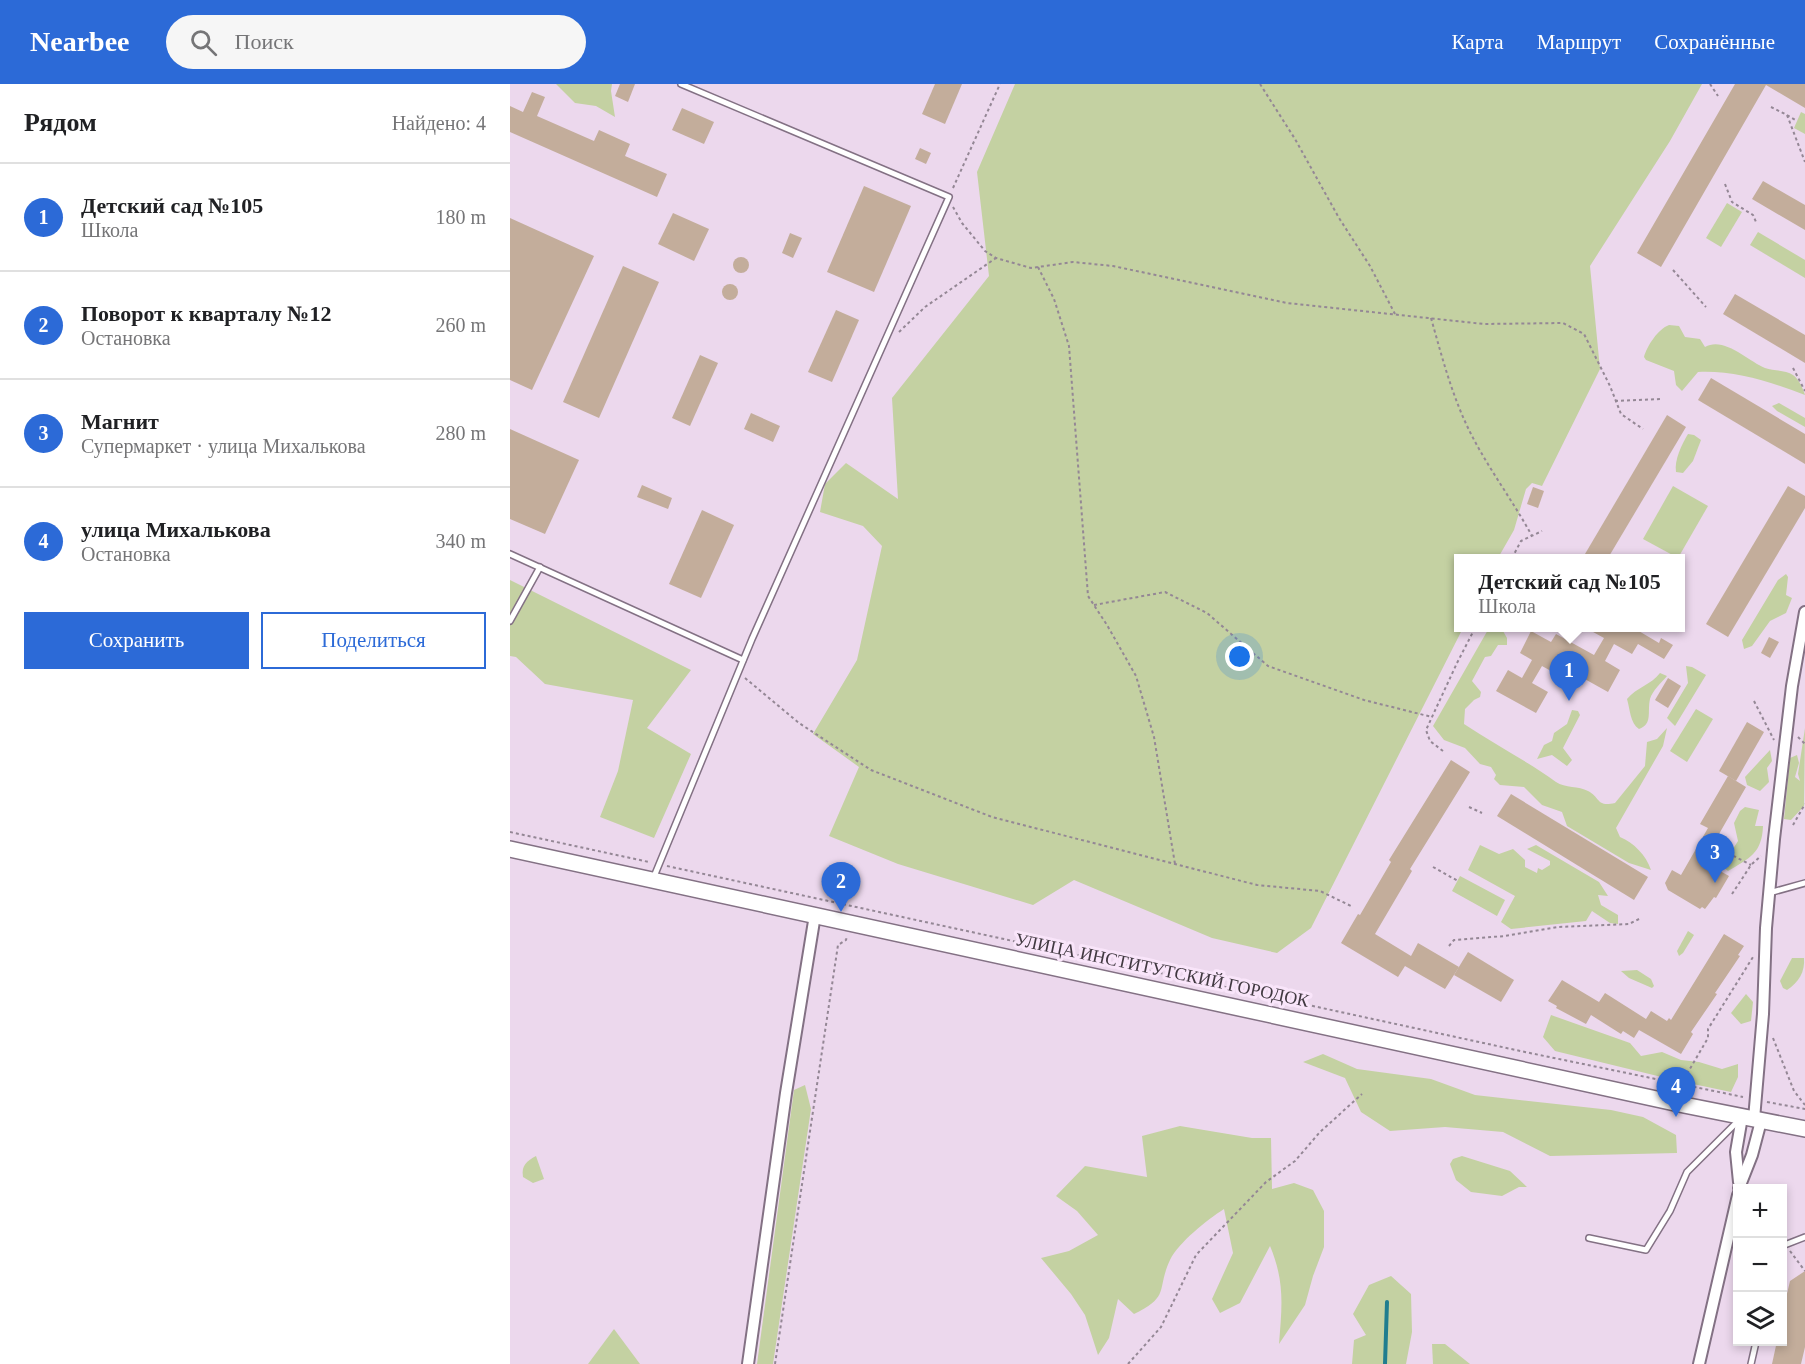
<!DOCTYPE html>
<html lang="ru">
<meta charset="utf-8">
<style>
:root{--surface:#fff;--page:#f6f6f6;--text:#202124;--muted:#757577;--line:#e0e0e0;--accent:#2c6ad7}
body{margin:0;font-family:Georgia,serif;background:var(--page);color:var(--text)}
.controls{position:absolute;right:18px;bottom:18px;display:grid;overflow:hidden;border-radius:0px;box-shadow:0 3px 9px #0003}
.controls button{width:54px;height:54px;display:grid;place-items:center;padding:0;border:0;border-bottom:2px solid var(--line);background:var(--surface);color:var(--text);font:30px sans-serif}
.you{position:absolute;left:730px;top:573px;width:21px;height:21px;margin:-15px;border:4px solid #fff;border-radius:50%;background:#1a73e8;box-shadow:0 0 0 9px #1a73e833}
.badge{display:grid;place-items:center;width:39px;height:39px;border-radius:50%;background:var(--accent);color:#fff;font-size:20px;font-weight:700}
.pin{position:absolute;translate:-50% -50px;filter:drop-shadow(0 2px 3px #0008)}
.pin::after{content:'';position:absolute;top:32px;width:21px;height:18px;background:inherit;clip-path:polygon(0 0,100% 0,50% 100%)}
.popup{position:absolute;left:944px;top:470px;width:231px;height:78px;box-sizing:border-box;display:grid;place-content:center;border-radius:0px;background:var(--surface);filter:drop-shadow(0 2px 4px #0005);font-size:20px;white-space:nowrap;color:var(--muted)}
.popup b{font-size:22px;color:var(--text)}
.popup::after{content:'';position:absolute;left:50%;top:100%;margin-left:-12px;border:12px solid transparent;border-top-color:var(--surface)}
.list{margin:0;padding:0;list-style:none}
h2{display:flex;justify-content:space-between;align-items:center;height:78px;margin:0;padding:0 24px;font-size:26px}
h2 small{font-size:20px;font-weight:400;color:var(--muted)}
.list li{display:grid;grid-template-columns:39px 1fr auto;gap:18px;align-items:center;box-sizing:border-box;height:108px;padding:0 24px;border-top:2px solid var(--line)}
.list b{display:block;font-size:22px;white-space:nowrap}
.list p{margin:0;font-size:20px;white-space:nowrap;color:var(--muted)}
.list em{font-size:20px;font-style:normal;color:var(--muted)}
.actions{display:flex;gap:12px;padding:18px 24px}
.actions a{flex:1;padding:14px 0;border:2px solid var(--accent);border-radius:0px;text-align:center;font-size:21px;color:var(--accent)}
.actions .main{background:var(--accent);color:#fff}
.icon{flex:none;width:33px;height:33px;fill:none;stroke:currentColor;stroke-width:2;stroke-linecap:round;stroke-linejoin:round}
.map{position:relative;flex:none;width:1295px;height:1280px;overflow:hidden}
header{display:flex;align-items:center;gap:36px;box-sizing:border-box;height:84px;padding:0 30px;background:var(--accent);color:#fff}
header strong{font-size:28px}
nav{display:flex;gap:33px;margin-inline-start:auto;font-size:21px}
.search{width:420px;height:54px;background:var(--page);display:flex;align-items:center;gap:15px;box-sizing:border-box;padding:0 21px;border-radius:33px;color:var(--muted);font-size:22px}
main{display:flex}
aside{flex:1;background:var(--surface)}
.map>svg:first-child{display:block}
.green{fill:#c4d1a2}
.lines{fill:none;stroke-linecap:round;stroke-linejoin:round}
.stream{stroke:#207d8f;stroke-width:4}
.building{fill:#c3ad9b}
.lane-casing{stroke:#837184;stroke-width:8}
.street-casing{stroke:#837184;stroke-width:14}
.secondary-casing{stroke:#837184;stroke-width:18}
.path{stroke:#948795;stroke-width:2;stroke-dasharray:3 3;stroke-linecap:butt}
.lane{stroke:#fff;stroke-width:5}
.street{stroke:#fff;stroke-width:10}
.secondary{stroke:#fff;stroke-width:15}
.labels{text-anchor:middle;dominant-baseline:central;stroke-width:6;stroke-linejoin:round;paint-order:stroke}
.street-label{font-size:18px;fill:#413941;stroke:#f9e5fa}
</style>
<header>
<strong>Nearbee</strong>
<div class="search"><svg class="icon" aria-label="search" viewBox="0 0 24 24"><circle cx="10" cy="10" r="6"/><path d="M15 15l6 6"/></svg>Поиск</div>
<nav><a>Карта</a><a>Маршрут</a><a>Сохранённые</a></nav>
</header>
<main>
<aside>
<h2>Рядом<small>Найдено: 4</small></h2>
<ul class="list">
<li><span class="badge">1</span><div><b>Детский сад №105</b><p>Школа</p></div><em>180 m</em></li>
<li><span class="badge">2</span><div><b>Поворот к кварталу №12</b><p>Остановка</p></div><em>260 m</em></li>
<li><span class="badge">3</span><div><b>Магнит</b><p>Супермаркет · улица Михалькова</p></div><em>280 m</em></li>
<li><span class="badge">4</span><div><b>улица Михалькова</b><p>Остановка</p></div><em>340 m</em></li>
</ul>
<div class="actions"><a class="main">Сохранить</a><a>Поделиться</a></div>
</aside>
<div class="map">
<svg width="1295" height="1280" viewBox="0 0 1295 1280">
<rect width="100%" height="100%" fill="#ecd8ed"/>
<g class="green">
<path d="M46,0H102L101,7L105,33L86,22L65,19Z"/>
<path d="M505,0H1192L1160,57L1080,182L1090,285L1032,402L1022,399L1016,405L1004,446L988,474H948V544H953L801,844L767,869L702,854L564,796L523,821L388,780L319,752L349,683L303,650L347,576L372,462L353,442L310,428L315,400L336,379L388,415L382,314L479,192L467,88Z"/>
<path d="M1291,28L1295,30V50L1284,44Z"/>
<path d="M1217,119L1232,128L1211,163L1196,154Z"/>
<path d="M1248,148L1295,176V194L1240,161Z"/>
<path d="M1159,241L1169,242L1175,253L1190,255L1195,263C1214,252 1238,277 1255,284C1264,287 1276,286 1283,291C1289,295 1293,305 1295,311C1262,298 1223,286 1188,288L1172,307L1166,301L1164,287L1136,276L1134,273C1137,262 1148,245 1159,241Z"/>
<path d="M1269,319L1295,334V343L1267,327L1262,322Z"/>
<path d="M1178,350L1184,351L1191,356L1183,377L1173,389L1166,388C1164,376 1172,360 1178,350Z"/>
<path d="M1163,402L1198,422L1168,474L1133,455Z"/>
<path d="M1276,490L1278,493L1276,511L1282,514L1276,529L1260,537L1242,562L1234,565L1232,556L1268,496Z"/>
<path d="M0,496L181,586L137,644L181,670L144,754L90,733L108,687L123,616L35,600L6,573L0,572Z"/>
<path d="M979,544H997L993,547L997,554V561H988L981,572L975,573L962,597L971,608L970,613L964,616L955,625L954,640C984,660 1017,677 1046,698C1055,704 1069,702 1078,707C1091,714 1086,723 1105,719L1135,682L1137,658L1147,655L1157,644L1153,662L1106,744L1110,753C1124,759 1136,771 1141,786L1119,779L1057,742L1052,728L1032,721L1014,703L990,701L984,695L986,691L981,683L970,680L955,664L934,656L923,642Z"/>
<path d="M1176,582L1182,583L1196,591L1165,642L1157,634L1178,599Z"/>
<path d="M1150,589L1157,592C1152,598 1142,607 1140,615C1137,628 1143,640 1129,645C1120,639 1120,625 1117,615C1127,603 1141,601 1150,589Z"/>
<path d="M1186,625L1203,635L1177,678L1160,667Z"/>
<path d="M1062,626L1068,627L1070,631L1053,664L1062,676L1057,682L1042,671L1027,675L1034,661L1042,657L1044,649L1057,640Z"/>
<path d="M1295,644L1294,722L1281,736L1274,735L1280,674L1287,671L1289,679L1285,693L1290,697L1288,690Z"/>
<path d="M1260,666L1262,677L1257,684L1259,698L1250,707L1237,701L1235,693Z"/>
<path d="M1235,723L1249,726L1245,742H1253C1252,769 1240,774 1218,787L1212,782L1228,757L1224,739L1230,727Z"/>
<path d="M970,761L989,770L1003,765L1015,776V783L1027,789L1028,784L1032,786L1040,781V777L1017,765L1026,761L1089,798L1098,812L1088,811L1091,821L1108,831V840L1100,839L1082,827L1076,837L1001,845L991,838L1005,812L958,786Z"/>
<path d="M950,792L995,816L987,832L942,807Z"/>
<path d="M1178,847L1184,851L1173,869L1169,872L1167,867Z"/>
<path d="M1282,874H1294C1295,888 1289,898 1277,906L1273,904L1270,897Z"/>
<path d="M1127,886L1141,895L1144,902L1142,904L1119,894L1111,887Z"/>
<path d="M1236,910L1243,918L1241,937L1231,940L1221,929Z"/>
<path d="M1041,931L1120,959L1131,972L1152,968L1171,976L1189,978L1212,985L1228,980V993L1221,1008L1164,996L1045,967L1033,953Z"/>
<path d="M813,970L847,985L921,995L965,1011L1101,1026L1133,1033L1166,1051L1167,1069L1040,1072L993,1048L935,1043L880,1047L851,1028L835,994L793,978Z"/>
<path d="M295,1001L301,1025L263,1280H247L284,1006Z"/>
<path d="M670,1042L742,1054H761L762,1105L784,1099L803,1106L814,1127V1163L803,1192L795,1221L769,1260C772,1222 775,1198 760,1162L730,1219L710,1229L702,1215L723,1169L714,1125C697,1136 669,1158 660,1176C646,1206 661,1212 624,1230L608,1215L599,1254L588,1271L575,1231L561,1210L531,1174L559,1167L588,1151L567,1127L546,1112L575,1082L637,1093L632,1052Z"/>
<path d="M26,1072L34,1095L23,1099L13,1093C11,1081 17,1077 26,1072Z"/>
<path d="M952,1072L1000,1087L1017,1103H1009L992,1112L961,1108L946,1096L940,1080L943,1075Z"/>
<path d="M881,1192L901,1210L902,1248L896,1280H842L844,1256L856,1251L843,1230L859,1201Z"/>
<path d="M104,1245L130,1280H78Z"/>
<path d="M922,1260H935L960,1280H923Z"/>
</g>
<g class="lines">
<path class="stream" d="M875,1280L877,1218"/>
</g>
<g class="building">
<path d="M110,0H125L118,18L105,12Z"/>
<path d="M425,0H452L435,40L412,30Z"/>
<path d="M1225,0H1295V24L1256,1L1151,183L1127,169Z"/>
<path d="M22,8L35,13L27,32L84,57L89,46L120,60L115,72L157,90L147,113L0,48V22L13,28Z"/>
<path d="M172,24L204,38L194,60L162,46Z"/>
<path d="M410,64L421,69L416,80L405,75Z"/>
<path d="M1253,97L1295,121V146L1242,115Z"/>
<path d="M354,102L401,122L364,208L317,188Z"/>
<path d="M163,129L199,145L184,177L148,160Z"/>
<path d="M0,134L84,172L22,306L0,296Z"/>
<path d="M280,149L292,154L283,174L272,169Z"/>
<circle cx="231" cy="181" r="8"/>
<path d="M113,182L149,198L89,334L53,318Z"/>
<circle cx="220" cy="208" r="8"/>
<path d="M1225,210L1295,251V279L1213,230Z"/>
<path d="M326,226L349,236L322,298L298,288Z"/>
<path d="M190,271L208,279L180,342L162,334Z"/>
<path d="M1201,294L1295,350V380L1188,316Z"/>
<path d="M241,329L270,342L263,358L234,345Z"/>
<path d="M1157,331L1176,343L1098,474H1083L1075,470Z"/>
<path d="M0,345L69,376L35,450L0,435Z"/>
<path d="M132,401L162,414L158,425L127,413Z"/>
<path d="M1278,402L1295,412V424L1218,553L1196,540Z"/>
<path d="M1023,403L1034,407L1028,424L1017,420Z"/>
<path d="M192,426L224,441L191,514L159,500Z"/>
<path d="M1074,543H1122L1149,559L1151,554L1163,561L1154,575L1128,560L1122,570L1104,560L1095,577L1110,586L1098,608L1055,584L1050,592L1032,582L1022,599L1038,608L1026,629L986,607L998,586L1012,594L1022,576L1010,569L1021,547L1041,558L1046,550L1084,571L1094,554Z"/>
<path d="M1259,553L1269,558L1260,574L1251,569Z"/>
<path d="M1158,594L1171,602L1158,624L1145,616Z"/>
<path d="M1237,638L1254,648L1226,697L1209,687Z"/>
<path d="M941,676L960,688L900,785L902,787L865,850L901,872L908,859L949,883L935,905L895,882L888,893L831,859L848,830L850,831L881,778L879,776Z"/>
<path d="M1218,692L1236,703L1209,750L1219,756L1203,783L1219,792L1206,814L1204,813L1195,825L1192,823L1190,825L1158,806L1155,799L1162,786L1171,791L1198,744L1190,740Z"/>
<path d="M1001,710L1138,793L1124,816L987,732Z"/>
<path d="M1214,850L1234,862L1228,871L1230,872L1205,909L1207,910L1181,948L1183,950L1171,970L1129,946L1124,954L1113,947L1111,950L1081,931L1076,940L1046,924L1047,922L1038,917L1052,896L1089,918L1095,909L1136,935L1141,927L1157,937L1159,934L1161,936Z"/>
<path d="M958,868L1004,896L991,918L944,891Z"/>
<path d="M1295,1187V1263L1291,1280H1262L1267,1257H1272V1231L1280,1197Z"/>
</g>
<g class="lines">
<defs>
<g id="lane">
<path d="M0,470L233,576"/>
<path d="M0,537L30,483"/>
<path d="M143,795L242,555L439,113L171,0"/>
<path d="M1259,809L1295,799"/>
<path d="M1079,1154L1136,1166L1160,1127L1177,1088L1229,1036"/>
<path d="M1272,1162L1295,1153"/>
<path d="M1241,1280L1246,1258"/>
</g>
<g id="street">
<path d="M1244,1035L1253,930L1256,844L1264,755L1282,602L1295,528"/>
<path d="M1229,1098L1226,1068L1232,1033"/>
<path d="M1229,1104L1242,1071L1251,1037"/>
<path d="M238,1280L276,1009L305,831"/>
<path d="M1189,1280L1228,1111"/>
</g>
<path id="secondary" d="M0,765L1174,1021L1295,1045"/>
</defs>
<use href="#lane" class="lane-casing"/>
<use href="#street" class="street-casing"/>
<use href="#secondary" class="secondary-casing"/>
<g class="path">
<path d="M750,0L785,55L829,134L860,182L885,230"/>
<path d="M1200,0L1208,12"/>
<path d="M1261,23L1277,31L1295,78"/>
<path d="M1277,31L1287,37"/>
<path d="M1215,100L1222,118L1243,131L1246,138"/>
<path d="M443,104L490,0"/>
<path d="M443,123L452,139L475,167L486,174L521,184L563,178L603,182L777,219L974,240L1053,239L1074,250L1100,302L1111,330L1133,345"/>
<path d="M528,183L544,215L559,262L578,512L597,541L626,592L644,653L665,780"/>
<path d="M1163,186L1196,223"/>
<path d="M921,234C932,273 942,312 960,348C978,384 1003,417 1022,452"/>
<path d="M389,248L415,223L486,174"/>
<path d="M1283,284L1295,307"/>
<path d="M1105,317L1150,315"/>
<path d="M1002,474L1011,457L1032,447"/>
<path d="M584,521L655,508L697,529L758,582L854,616L922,633"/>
<path d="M235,594L289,639L361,686L482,733L747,801L810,807L841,822"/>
<path d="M1244,617L1264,656"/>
<path d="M1288,653L1295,660"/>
<path d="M933,667L920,657L916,646L947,579L965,544"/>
<path d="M959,723L972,729"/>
<path d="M1283,741L1295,720"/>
<path d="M0,748L139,778"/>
<path d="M1218,769L1241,781"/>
<path d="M157,782L1015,968L1233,1013"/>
<path d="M923,783L948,797"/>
<path d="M1222,810L1241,781L1251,772"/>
<path d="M939,862L944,856L995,852L1048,843L1119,840L1131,834"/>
<path d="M1263,954L1284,1007L1295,1021"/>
<path d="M1171,1000L1198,954V945L1243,873"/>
<path d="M1257,1018L1295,1025"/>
<path d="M1280,1167L1295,1187"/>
<path d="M265,1280L328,861L336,856L337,852"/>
<path d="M618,1280L651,1243L686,1171L756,1098L785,1077L810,1048L852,1010"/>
</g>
<use href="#lane" class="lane"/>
<use href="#street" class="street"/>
<use href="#secondary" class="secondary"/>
</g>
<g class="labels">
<g class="street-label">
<text transform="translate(652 886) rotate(12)">УЛИЦА ИНСТИТУТСКИЙ ГОРОДОК</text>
</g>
</g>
</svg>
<div class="controls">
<button>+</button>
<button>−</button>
<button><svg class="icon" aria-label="layers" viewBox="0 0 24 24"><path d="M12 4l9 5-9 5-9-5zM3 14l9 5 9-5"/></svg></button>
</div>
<div class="you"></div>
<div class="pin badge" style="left:1059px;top:617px">1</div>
<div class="popup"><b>Детский сад №105</b>Школа</div>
<div class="pin badge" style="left:331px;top:828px">2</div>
<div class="pin badge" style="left:1205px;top:799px">3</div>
<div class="pin badge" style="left:1166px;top:1033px">4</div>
</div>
</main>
